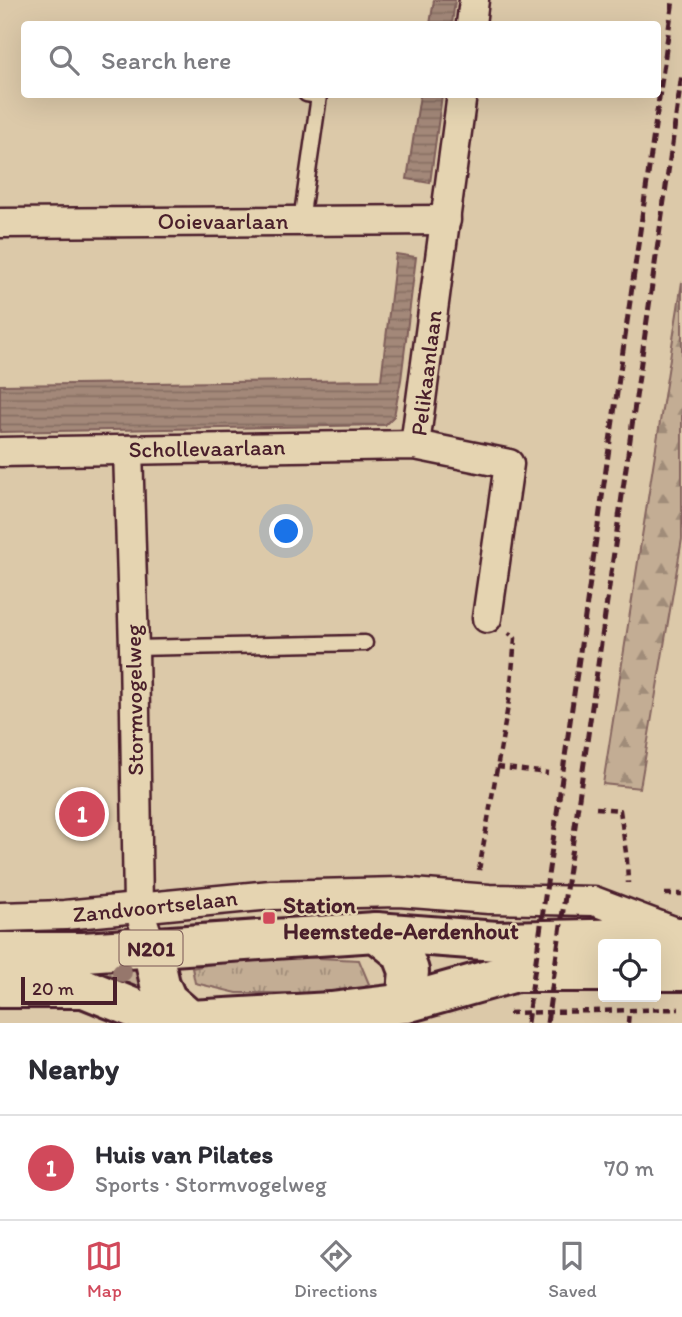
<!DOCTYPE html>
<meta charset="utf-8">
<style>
:root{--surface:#fff;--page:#f7f7f7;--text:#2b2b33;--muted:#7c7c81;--line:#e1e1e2;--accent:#d1495b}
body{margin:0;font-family:Itim,sans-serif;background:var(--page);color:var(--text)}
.controls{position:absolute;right:21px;bottom:21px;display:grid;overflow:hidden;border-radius:7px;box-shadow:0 7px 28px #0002}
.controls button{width:63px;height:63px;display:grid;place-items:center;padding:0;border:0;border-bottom:2px solid var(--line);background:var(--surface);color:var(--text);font:35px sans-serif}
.scale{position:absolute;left:21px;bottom:18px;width:96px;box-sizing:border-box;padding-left:7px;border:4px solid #4a1f2b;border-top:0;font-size:19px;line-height:24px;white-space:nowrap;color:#4a1f2b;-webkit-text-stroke:5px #e5d4b1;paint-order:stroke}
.you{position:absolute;left:287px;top:532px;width:24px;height:24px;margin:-18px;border:5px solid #fff;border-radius:50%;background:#1a73e8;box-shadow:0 0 0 10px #1a73e833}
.badge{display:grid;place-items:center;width:46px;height:46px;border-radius:50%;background:var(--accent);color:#fff;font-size:23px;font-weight:700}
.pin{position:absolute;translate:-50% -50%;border:4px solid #fff;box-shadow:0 2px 7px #0006}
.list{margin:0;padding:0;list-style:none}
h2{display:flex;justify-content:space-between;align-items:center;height:91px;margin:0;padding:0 28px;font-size:30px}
h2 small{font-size:23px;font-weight:400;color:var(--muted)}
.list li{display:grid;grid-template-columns:46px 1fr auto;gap:21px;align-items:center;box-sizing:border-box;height:105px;padding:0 28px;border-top:2px solid var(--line)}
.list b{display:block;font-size:26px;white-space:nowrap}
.list p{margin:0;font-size:23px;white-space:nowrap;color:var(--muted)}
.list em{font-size:23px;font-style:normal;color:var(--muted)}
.icon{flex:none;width:38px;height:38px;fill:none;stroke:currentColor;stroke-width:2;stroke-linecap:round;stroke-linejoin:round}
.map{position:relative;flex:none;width:682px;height:1023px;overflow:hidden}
.search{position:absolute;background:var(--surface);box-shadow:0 7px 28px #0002;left:21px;right:21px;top:21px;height:77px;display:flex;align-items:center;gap:18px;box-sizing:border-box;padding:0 24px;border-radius:7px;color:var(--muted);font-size:26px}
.sheet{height:196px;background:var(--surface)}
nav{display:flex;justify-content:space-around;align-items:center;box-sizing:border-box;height:98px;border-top:2px solid var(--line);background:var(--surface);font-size:19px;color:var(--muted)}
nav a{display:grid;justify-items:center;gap:4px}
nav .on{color:var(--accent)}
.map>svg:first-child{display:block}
.grass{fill:url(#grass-tufts);stroke:#866660;stroke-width:2}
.forest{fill:url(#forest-firs);stroke:#866660;stroke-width:2}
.water{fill:url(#water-rules);stroke:#7f5e5a;stroke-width:2}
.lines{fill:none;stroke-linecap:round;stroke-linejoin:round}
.lane-casing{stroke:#4a1f2b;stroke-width:19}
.street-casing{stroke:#4a1f2b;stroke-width:33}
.primary-casing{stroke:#4a1f2b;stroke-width:44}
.path{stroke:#4a1f2b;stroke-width:4.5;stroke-dasharray:7 5;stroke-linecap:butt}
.lane{stroke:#e5d4b1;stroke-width:14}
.street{stroke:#e5d4b1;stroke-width:28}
.primary{stroke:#e5d4b1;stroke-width:38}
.rail{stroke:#4a1f2b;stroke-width:5;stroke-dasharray:10 5;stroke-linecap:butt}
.tree{fill:#96776c}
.poi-dot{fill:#d1495b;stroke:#e5d4b1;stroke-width:2.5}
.labels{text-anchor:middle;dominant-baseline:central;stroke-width:5;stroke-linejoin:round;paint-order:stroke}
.shield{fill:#e5d4b1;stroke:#785553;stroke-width:2}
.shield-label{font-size:21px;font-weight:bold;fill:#4a1f2b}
.street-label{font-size:23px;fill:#4a1f2b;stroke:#e5d4b1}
.poi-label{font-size:23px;font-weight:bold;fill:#4a1f2b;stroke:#e5d4b1;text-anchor:start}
</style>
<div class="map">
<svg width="682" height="1023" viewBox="0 0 682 1023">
<defs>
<pattern id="grass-tufts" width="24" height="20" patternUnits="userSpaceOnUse" patternTransform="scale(1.75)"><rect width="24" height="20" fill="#c3ad94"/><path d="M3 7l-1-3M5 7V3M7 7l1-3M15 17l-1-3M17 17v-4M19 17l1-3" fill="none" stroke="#a08c79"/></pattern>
<pattern id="forest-firs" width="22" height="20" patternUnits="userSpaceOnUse" patternTransform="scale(1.75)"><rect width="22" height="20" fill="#c3ad94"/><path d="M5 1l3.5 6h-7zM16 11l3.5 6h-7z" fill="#a08c79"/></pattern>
<pattern id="water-rules" width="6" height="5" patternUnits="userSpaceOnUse" patternTransform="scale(1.75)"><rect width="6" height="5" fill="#a38879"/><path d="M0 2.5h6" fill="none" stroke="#876f63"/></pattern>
</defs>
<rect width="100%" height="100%" fill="#dcc9a9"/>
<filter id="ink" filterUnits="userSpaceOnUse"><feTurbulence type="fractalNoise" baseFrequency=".0143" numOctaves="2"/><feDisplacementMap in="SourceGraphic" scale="14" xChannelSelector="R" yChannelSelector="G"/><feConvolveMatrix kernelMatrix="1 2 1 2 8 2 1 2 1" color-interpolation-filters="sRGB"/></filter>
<g filter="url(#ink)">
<g class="grass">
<path d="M255,955L359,960L369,984L356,993H237L195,983L192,968Z"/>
<path d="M135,956L154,1000L93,977V958Z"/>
</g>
<path class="forest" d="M682,282V539L640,788L603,784Z"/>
<g class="water">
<path d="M434,0H455L452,24H430Z"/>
<path d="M420,95H442L430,183L407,179Z"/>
<path d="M396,254L416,257L401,380L394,416L385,425L0,432V385L381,380Z"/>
</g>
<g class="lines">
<defs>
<g id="lane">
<path d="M301,221L319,96L306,94"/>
<path d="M134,648L365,643"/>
</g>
<g id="street">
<path d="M471,24L474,0"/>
<path d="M0,223L446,220"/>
<path d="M415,445L462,94"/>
<path d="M128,450L134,648L138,907L152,948"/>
<path d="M0,452L415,445L509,464L487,618"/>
<path d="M0,917L65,915L271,895L399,892L489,899L594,901L676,932"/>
</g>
<g id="primary">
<path d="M376,932L402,953L409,971L406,1003"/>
<path d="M152,948L160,984L167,1000L190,1020"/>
<path d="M0,952H84L376,932L497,941L682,937"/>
<path d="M656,971H682"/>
<path d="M0,988H84L136,1009L190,1020L331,1012L406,1003L516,972H603"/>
</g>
</defs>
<use href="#lane" class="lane-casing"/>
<use href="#street" class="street-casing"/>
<use href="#primary" class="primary-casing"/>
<g class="path">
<path d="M497,767L548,773"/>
<path d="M596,808L620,810L627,860L628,883"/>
<path d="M479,870L510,695L515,638L509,633"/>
<path d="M665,894H682"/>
<path d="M509,1013L679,1009"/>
<path d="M628,1023L629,1011"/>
</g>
<use href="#lane" class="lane"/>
<use href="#street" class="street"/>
<use href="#primary" class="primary"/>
<g class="rail">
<path d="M527,1023L673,0"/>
<path d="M547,1023L682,74"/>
</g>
</g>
<circle class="tree" cx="122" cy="972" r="10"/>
</g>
<rect class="poi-dot" x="262" y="911" width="14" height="14" rx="3.5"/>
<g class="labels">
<rect class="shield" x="119.5" y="930.5" width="63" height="35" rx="5"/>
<g class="shield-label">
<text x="151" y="948">N201</text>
</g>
<g class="street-label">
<text x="223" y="221">Ooievaarlaan</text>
<text transform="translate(426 373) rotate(-83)">Pelikaanlaan</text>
<text transform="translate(207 448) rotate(-1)">Schollevaarlaan</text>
<text transform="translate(134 700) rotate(-91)">Stormvogelweg</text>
<text transform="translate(155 906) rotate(-6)">Zandvoortselaan</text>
</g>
<g class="poi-label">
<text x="283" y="905">Station<tspan x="283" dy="26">Heemstede-Aerdenhout</tspan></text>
</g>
</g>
</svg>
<div class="controls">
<button><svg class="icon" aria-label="locate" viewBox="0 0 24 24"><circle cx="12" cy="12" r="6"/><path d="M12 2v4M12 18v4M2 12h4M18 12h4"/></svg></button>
</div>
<div class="scale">20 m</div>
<div class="you"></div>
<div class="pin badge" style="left:82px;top:814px">1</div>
<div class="search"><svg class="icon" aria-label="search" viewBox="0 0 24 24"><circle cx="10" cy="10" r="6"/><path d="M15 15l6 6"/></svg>Search here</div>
</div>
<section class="sheet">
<h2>Nearby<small></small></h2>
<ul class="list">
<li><span class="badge">1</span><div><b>Huis van Pilates</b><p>Sports · Stormvogelweg</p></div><em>70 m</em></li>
</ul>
</section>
<nav>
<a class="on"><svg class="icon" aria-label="map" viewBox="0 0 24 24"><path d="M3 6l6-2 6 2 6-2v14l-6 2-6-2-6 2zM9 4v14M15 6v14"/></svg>Map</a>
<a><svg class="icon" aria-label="directions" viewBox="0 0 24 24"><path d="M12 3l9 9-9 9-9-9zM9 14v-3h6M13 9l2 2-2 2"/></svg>Directions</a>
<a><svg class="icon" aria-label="saved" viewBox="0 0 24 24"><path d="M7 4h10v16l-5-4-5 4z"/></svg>Saved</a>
</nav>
